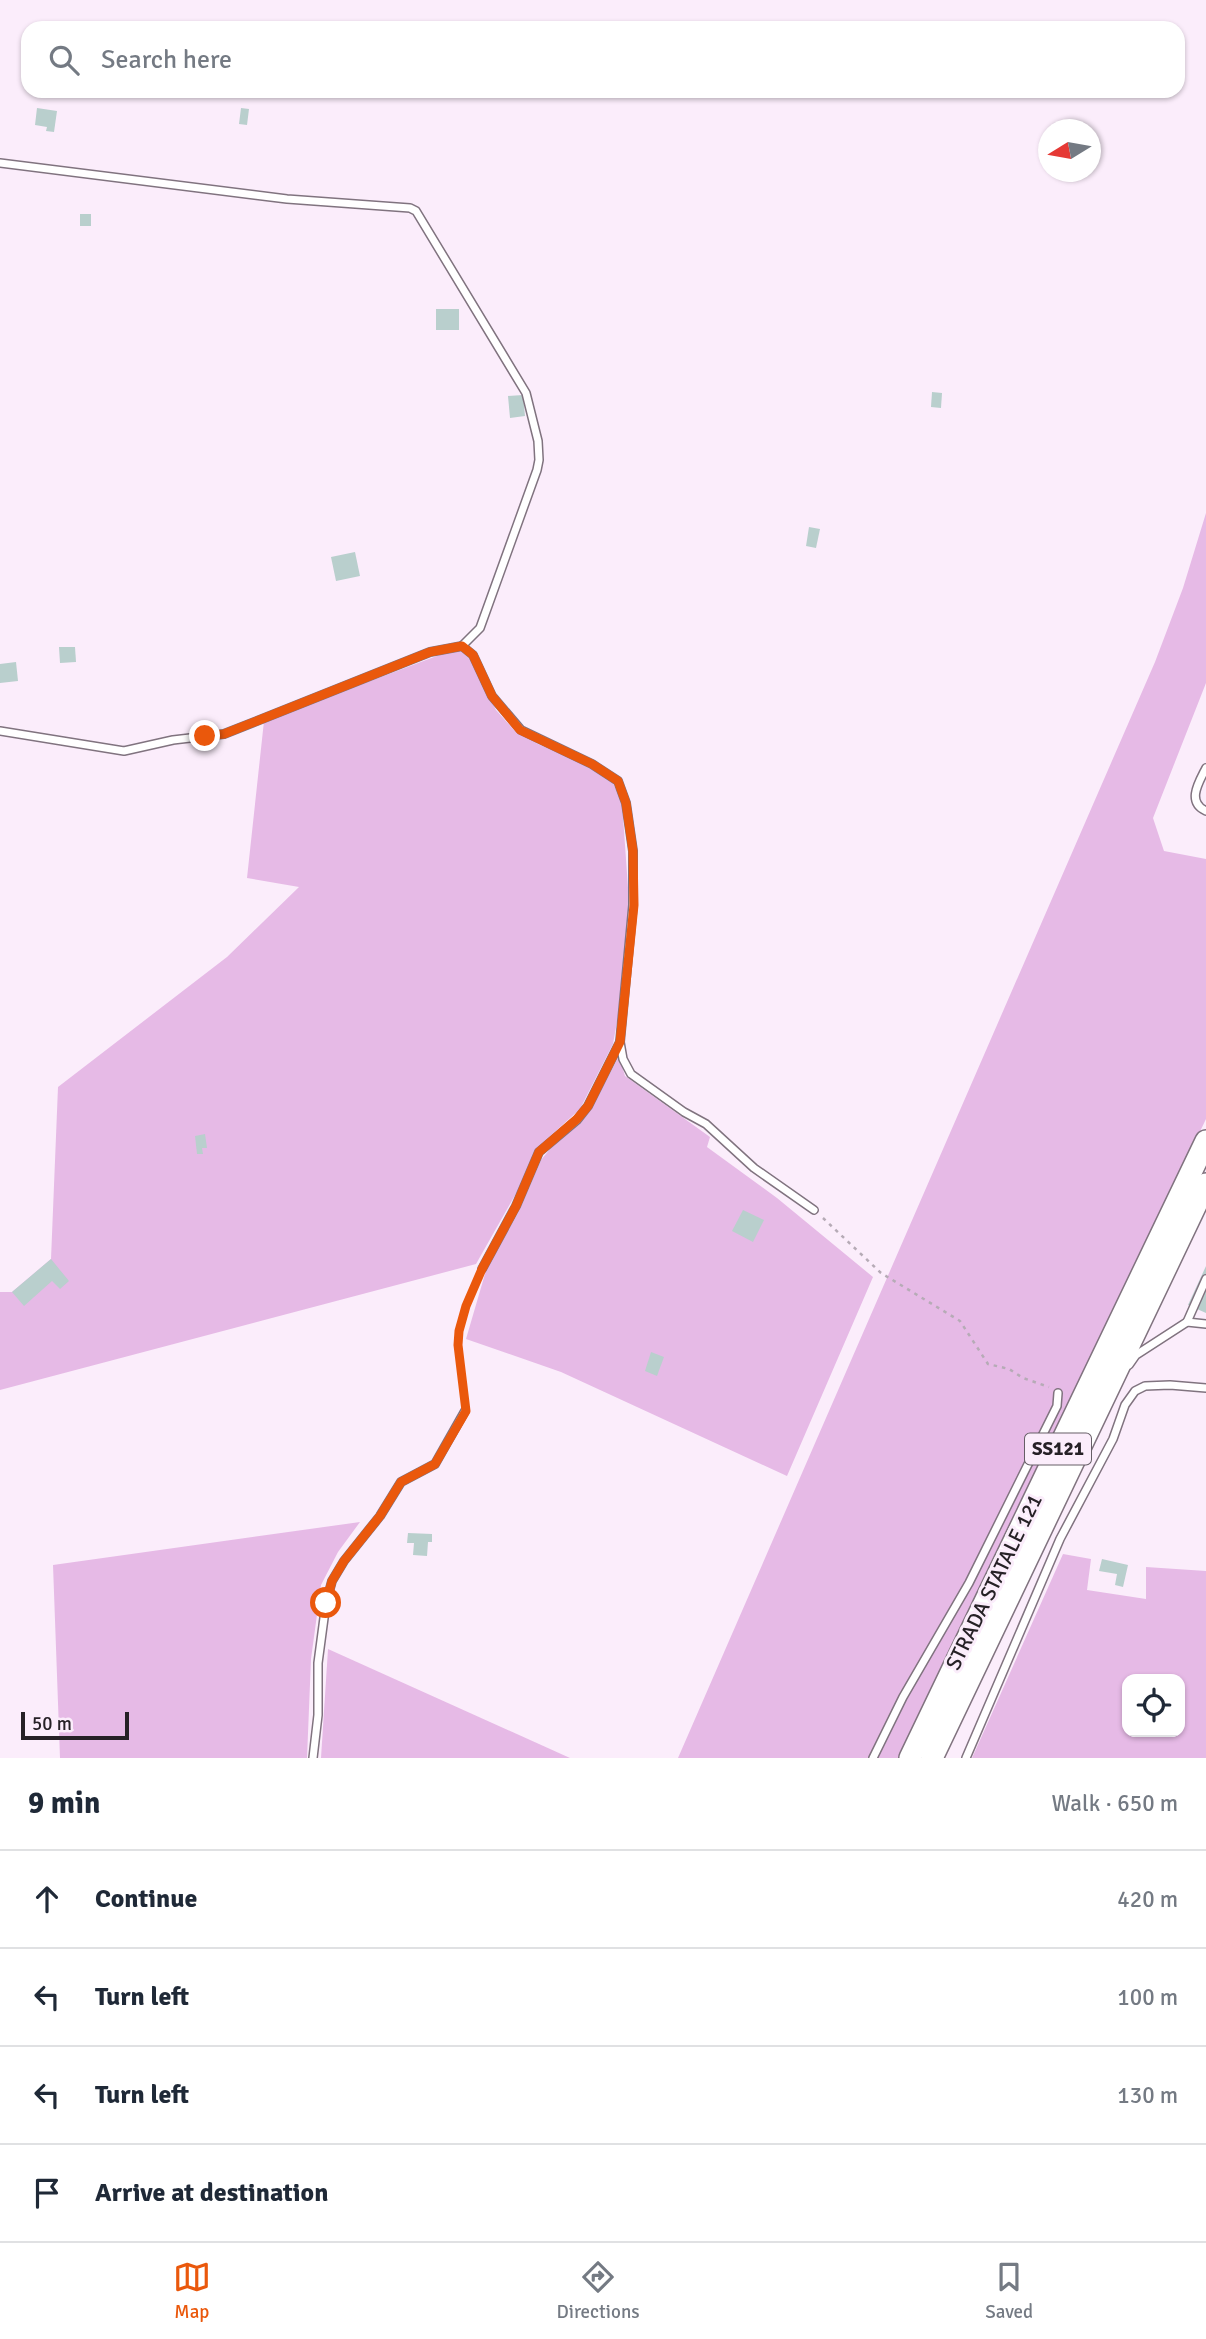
<!DOCTYPE html>
<meta charset="utf-8">
<style>
:root{--surface:#fff;--page:#f2f2f3;--text:#1f2937;--muted:#747a83;--line:#e0e1e3;--accent:#ea580c}
body{margin:0;font-family:Signika,sans-serif;background:var(--page);color:var(--text)}
.controls{position:absolute;right:21px;bottom:21px;display:grid;overflow:hidden;border-radius:14px;box-shadow:0 2px 5px #0004}
.controls button{width:63px;height:63px;display:grid;place-items:center;padding:0;border:0;border-bottom:2px solid var(--line);background:var(--surface);color:var(--text);font:35px sans-serif}
.compass{position:absolute;left:1038px;top:119px;width:63px;height:63px;border-radius:50%;background:var(--surface);box-shadow:0 2px 5px #0004;rotate:259deg}
.scale{position:absolute;left:21px;bottom:18px;width:108px;box-sizing:border-box;padding-left:7px;border:4px solid #262126;border-top:0;font-size:19px;line-height:24px;white-space:nowrap;color:#262126;-webkit-text-stroke:5px #fbedfb;paint-order:stroke}
.stop{position:absolute;width:21px;height:21px;margin:-16px;border:5px solid #ea580c;border-radius:50%;background:#fff}
.stop.end{background:#ea580c;border-color:#fff;box-shadow:0 2px 7px #0008}
.list{margin:0;padding:0;list-style:none}
h2{display:flex;justify-content:space-between;align-items:center;height:91px;margin:0;padding:0 28px;font-size:30px}
h2 small{font-size:23px;font-weight:400;color:var(--muted)}
.list li{display:grid;grid-template-columns:46px 1fr auto;gap:21px;align-items:center;box-sizing:border-box;height:98px;padding:0 28px;border-top:2px solid var(--line)}
.list b{display:block;font-size:26px;white-space:nowrap}
.list em{font-size:23px;font-style:normal;color:var(--muted)}
.icon{flex:none;width:38px;height:38px;fill:none;stroke:currentColor;stroke-width:2;stroke-linecap:round;stroke-linejoin:round}
.map{position:relative;flex:none;width:1206px;height:1758px;overflow:hidden}
.search{position:absolute;background:var(--surface);box-shadow:0 2px 5px #0004;left:21px;right:21px;top:21px;height:77px;display:flex;align-items:center;gap:18px;box-sizing:border-box;padding:0 24px;border-radius:21px;color:var(--muted);font-size:26px}
.sheet{height:483px;background:var(--surface)}
nav{display:flex;justify-content:space-around;align-items:center;box-sizing:border-box;height:98px;border-top:2px solid var(--line);background:var(--surface);font-size:19px;color:var(--muted)}
nav a{display:grid;justify-items:center;gap:4px}
nav .on{color:var(--accent)}
.map>svg:first-child{display:block}
.green{fill:#e6bae6;fill-rule:evenodd}
.building{fill:#b9cfcd}
.lines{fill:none;stroke-linecap:round;stroke-linejoin:round}
.lane-casing{stroke:#80737f;stroke-width:10}
.primary-casing{stroke:#80737f;stroke-width:24}
.path{stroke:#b6abb6;stroke-width:2.5;stroke-dasharray:3.5 5;stroke-linecap:butt}
.lane{stroke:#fff;stroke-width:7}
.primary{stroke:#fff;stroke-width:21}
.route{stroke:#ea580c;stroke-width:9}
.labels{text-anchor:middle;dominant-baseline:central;stroke-width:6;stroke-linejoin:round;paint-order:stroke}
.shield{fill:#fbedfb;stroke:#665e66;stroke-width:2}
.shield-label{font-size:19px;font-weight:bold;fill:#262126}
.street-label{font-size:21px;fill:#262126;stroke:#fbedfb}
</style>
<div class="map">
<svg width="1206" height="1758" viewBox="0 0 1206 1758">
<rect width="100%" height="100%" fill="#fbedfb"/>
<g class="green">
<path d="M1206,513V683L1153,818L1164,851L1206,859V1119L899,1758H678L1155,662L1183,588Z"/>
<path d="M450,651H461L471,660L496,710L514,730L538,744L584,764L613,783L622,802L629,902L626,972L613,1044L580,1109L535,1150L518,1190L476,1264L0,1390V1292H12L51,1259L58,1087L227,957L299,887L247,878L264,721Z"/>
<path d="M619,1056L625,1076L710,1137L707,1147L777,1198L873,1277L787,1476L561,1372L466,1339L487,1267L518,1213L541,1160L550,1149L591,1109Z"/>
<path d="M360,1522L338,1552L321,1585L311,1659L307,1758H60L53,1565Z"/>
<path d="M1063,1554L1091,1559L1087,1590L1146,1599V1567L1206,1571V1758H972ZM1127,1679H1180V1732H1127Z"/>
<path d="M328,1649L570,1758H321Z"/>
</g>
<g class="building">
<path d="M37,108L57,111L54,132L46,131L47,127L35,125Z"/>
<path d="M241,108L249,109L247,125L239,124Z"/>
<rect x="80" y="214" width="11" height="12"/>
<rect x="436" y="309" width="23" height="21"/>
<path d="M932,392L942,393L941,408L931,407Z"/>
<path d="M523,395L525,416L510,418L508,396Z"/>
<path d="M809,527L820,529L816,548L806,546Z"/>
<path d="M355,552L360,576L336,581L331,557Z"/>
<path d="M59,647H75L76,662L60,663Z"/>
<path d="M16,662L18,681L0,683V664Z"/>
<path d="M205,1134L207,1148H202L203,1154H197L195,1136Z"/>
<path d="M743,1210L764,1220L753,1242L732,1231Z"/>
<path d="M51,1259L69,1281L60,1289L52,1281L24,1306L12,1292Z"/>
<path d="M1206,1266V1313L1188,1305Z"/>
<path d="M651,1352L664,1357L657,1376L645,1371Z"/>
<path d="M408,1533L432,1534V1542H428L427,1556L413,1555L414,1543H407Z"/>
<path d="M1102,1559L1128,1565L1123,1587L1115,1585L1117,1574L1099,1571Z"/>
</g>
<g class="lines">
<defs>
<g id="lane">
<path d="M0,163L287,199L410,208L416,211L526,393L538,441L539,460L537,470L480,628L462,646"/>
<path d="M0,731L124,751L173,740L224,734L430,652L462,646L473,655L492,696L521,730L592,764L618,781L626,803L633,851V905L620,1042L623,1059L631,1074L684,1112L706,1124L754,1168L814,1210"/>
<path d="M1206,768C1199,782 1186,802 1206,811"/>
<path d="M482,1269L516,1206L539,1152L577,1120L588,1106L620,1042"/>
<path d="M1187,1322L1206,1324"/>
<path d="M1129,1365L1136,1355L1187,1322L1206,1279"/>
<path d="M313,1758L318,1715V1663L326,1603L332,1581L344,1561L380,1516L401,1482L435,1464L465,1411"/>
<path d="M873,1758L903,1697L969,1583L1057,1406L1058,1393"/>
<path d="M966,1758L1060,1539L1113,1439L1125,1405L1135,1391L1145,1386L1170,1385L1206,1388"/>
</g>
<g id="primary">
<path d="M910,1758L1206,1141"/>
<path d="M932,1758L1206,1184"/>
</g>
</defs>
<use href="#lane" class="lane-casing"/>
<use href="#primary" class="primary-casing"/>
<g class="path">
<path d="M823,1218L881,1273L960,1321L988,1364L1009,1369L1023,1378L1049,1387"/>
<path d="M464,1401L458,1345L459,1331L478,1278"/>
</g>
<use href="#lane" class="lane"/>
<use href="#primary" class="primary"/>
</g>
<g class="lines">
<path class="route" d="M205,736L224,734L430,652L462,646L473,655L492,696L520,730L592,764L618,781L626,803L633,851L634,905L620,1042L588,1106L577,1119L539,1152L516,1206L482,1269L466,1306L459,1331L458,1345L466,1411L435,1464L401,1482L380,1516L344,1561L332,1581L326,1603"/>
</g>
<g class="labels">
<rect class="shield" x="1025" y="1433.5" width="66" height="31" rx="5"/>
<g class="shield-label">
<text x="1058" y="1449">SS121</text>
</g>
<g class="street-label">
<text transform="translate(994 1582) rotate(-64)">STRADA STATALE 121</text>
</g>
</g>
</svg>
<div class="controls">
<button><svg class="icon" aria-label="locate" viewBox="0 0 24 24"><circle cx="12" cy="12" r="6"/><path d="M12 2v4M12 18v4M2 12h4M18 12h4"/></svg></button>
</div>
<svg class="compass" viewBox="-18 -18 36 36"><path d="M0-13l5 13h-10z" fill="#e53935"/><path d="M0 13l5-13h-10z" fill="#747a83"/></svg>
<div class="scale">50 m</div>
<div class="stop" style="left:326px;top:1603px"></div>
<div class="stop end" style="left:205px;top:736px"></div>
<div class="search"><svg class="icon" aria-label="search" viewBox="0 0 24 24"><circle cx="10" cy="10" r="6"/><path d="M15 15l6 6"/></svg>Search here</div>
</div>
<section class="sheet">
<h2>9 min<small>Walk · 650 m</small></h2>
<ul class="list">
<li><svg class="icon" aria-label="ahead" viewBox="0 0 24 24"><path d="M12 20V5M6 11l6-6 6 6"/></svg><div><b>Continue</b></div><em>420 m</em></li>
<li><svg class="icon" aria-label="left" viewBox="0 0 24 24"><path d="M17 20v-9H6M10 6l-5 5 5 5"/></svg><div><b>Turn left</b></div><em>100 m</em></li>
<li><svg class="icon" aria-label="left" viewBox="0 0 24 24"><path d="M17 20v-9H6M10 6l-5 5 5 5"/></svg><div><b>Turn left</b></div><em>130 m</em></li>
<li><svg class="icon" aria-label="arrive" viewBox="0 0 24 24"><path d="M6 21V4h12l-3 4 3 4H6"/></svg><div><b>Arrive at destination</b></div></li>
</ul>
</section>
<nav>
<a class="on"><svg class="icon" aria-label="map" viewBox="0 0 24 24"><path d="M3 6l6-2 6 2 6-2v14l-6 2-6-2-6 2zM9 4v14M15 6v14"/></svg>Map</a>
<a><svg class="icon" aria-label="directions" viewBox="0 0 24 24"><path d="M12 3l9 9-9 9-9-9zM9 14v-3h6M13 9l2 2-2 2"/></svg>Directions</a>
<a><svg class="icon" aria-label="saved" viewBox="0 0 24 24"><path d="M7 4h10v16l-5-4-5 4z"/></svg>Saved</a>
</nav>
